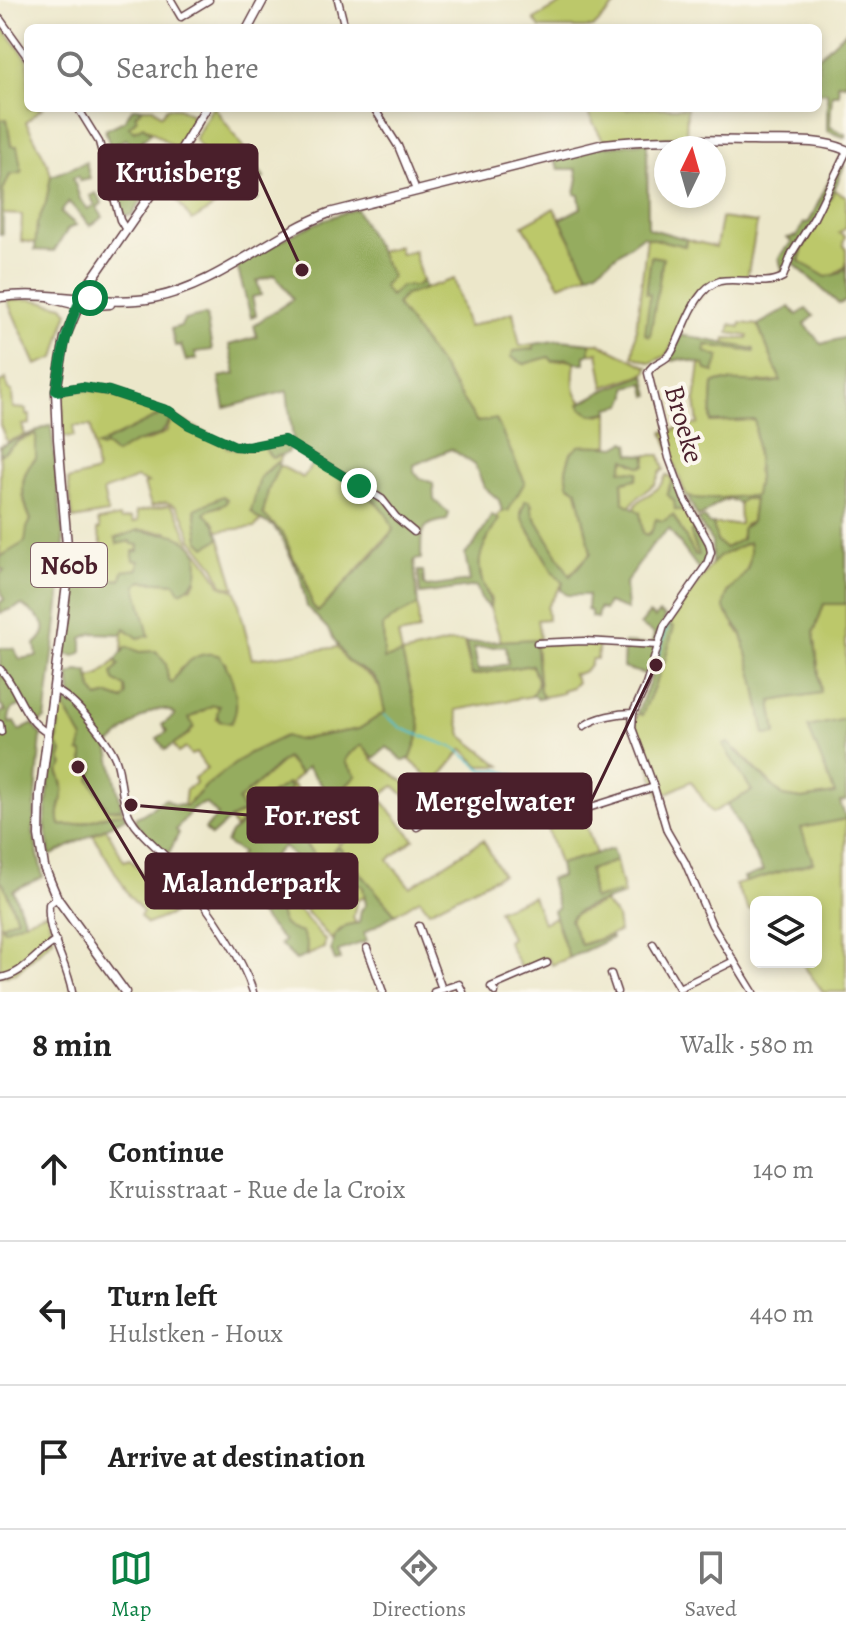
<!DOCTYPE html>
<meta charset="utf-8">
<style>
:root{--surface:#fff;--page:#f6f6f6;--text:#222;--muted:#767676;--line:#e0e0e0;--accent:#0b8043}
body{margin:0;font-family:Alegreya,serif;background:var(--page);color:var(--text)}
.controls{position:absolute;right:24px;bottom:24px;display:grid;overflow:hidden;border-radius:12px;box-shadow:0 4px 12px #0003}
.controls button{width:72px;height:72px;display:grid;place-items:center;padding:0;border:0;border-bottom:2px solid var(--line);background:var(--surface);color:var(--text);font:40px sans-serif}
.compass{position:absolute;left:654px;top:136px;width:72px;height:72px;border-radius:50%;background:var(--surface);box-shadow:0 4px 12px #0003;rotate:5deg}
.stop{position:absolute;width:24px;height:24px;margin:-18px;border:6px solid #0b8043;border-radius:50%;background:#fff}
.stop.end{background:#0b8043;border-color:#fff;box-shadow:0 2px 8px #0008}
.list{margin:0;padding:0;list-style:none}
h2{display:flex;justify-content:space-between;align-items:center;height:104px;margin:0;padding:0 32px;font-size:34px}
h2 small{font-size:26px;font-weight:400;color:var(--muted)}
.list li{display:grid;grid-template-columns:52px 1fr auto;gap:24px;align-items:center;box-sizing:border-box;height:144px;padding:0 32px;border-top:2px solid var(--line)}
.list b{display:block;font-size:30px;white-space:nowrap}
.list p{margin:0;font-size:26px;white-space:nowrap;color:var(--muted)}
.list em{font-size:26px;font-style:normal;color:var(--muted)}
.icon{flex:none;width:44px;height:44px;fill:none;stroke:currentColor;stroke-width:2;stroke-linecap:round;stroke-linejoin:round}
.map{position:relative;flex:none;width:846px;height:992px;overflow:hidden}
.search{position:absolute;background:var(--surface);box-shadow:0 4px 12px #0003;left:24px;right:24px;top:24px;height:88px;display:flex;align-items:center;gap:20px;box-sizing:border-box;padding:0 28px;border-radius:12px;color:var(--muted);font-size:30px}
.sheet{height:536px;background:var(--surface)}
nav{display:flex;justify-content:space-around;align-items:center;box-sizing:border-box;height:112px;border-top:2px solid var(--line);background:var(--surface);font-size:22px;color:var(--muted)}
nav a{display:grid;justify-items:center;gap:4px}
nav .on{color:var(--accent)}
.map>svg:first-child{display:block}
.green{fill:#bcc86a;stroke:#83744a;stroke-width:2}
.forest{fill:#95ac5e;stroke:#706644;stroke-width:2;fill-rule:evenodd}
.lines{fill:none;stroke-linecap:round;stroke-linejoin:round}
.stream{stroke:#55c1ce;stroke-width:2}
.minor-casing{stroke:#623d43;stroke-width:9}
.major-casing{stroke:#623d43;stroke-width:11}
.minor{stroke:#fff;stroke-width:6}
.major{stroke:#fff;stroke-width:8}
.route{stroke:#0b8043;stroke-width:10}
.labels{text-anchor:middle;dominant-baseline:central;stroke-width:8;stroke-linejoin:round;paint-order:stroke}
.shield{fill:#fbf7ec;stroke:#7f6065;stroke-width:2}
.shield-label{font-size:26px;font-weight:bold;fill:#4a1f2b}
.street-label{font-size:28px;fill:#4a1f2b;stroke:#fbf7ec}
.leader{fill:none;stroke:#4a1f2b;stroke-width:3}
.callout-dot{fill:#4a1f2b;stroke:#fbf7ec;stroke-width:3}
.callout{fill:#4a1f2b;stroke:#4a1f2b;stroke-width:3}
.callout-label{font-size:30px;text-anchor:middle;font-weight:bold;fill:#fff}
</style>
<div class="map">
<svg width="846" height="992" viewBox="0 0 846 992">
<rect width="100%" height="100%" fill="#fbf7ec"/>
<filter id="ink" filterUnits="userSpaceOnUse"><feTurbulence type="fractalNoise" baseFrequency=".0125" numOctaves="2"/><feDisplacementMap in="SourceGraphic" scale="16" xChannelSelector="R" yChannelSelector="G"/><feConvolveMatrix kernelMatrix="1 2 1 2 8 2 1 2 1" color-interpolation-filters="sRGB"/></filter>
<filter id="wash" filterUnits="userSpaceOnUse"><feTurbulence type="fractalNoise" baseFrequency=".006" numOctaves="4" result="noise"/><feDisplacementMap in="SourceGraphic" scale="32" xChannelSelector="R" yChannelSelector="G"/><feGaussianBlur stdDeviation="1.8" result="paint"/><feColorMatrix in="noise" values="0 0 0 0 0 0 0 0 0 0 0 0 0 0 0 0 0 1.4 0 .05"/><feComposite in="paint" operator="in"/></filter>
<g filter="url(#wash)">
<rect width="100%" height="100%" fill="#ece7ca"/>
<g class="green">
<path d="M568,0H621L593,28H540L534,19Z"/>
<path d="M4,29L28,60V108H42L26,122L48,164L51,176L46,203L37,224L36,243L21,241L22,215L3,214V190L10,175L22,172L16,146L11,147L7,120H0V32Z"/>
<path d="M143,108H153L161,115L167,108H178L196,117L177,149L147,128L135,131L129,127L135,115Z"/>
<path d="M212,108H215L255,164L227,188L195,139Z"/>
<path d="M585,108H626L628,110L631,108H687L686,137L604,142Z"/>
<path d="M184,157L215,206L192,221L166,185Z"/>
<path d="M834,190L846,196V228L839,233L845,236L843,244L846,249V266L831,277H826L799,262L805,241L820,219Z"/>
<path d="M554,208L588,274L560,285L523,225Z"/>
<path d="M721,218L757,223L747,278L714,281L688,311L669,351L665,356L651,363L633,356L647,237L685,246L686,239L716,247Z"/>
<path d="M398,246L400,254L414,251L422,281L416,286H402L390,296L383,286L379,252Z"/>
<path d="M454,279L468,327L513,312L520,346L534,344V349L518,351L524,364L549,356L553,361L572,359L575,362C571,391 574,400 599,415L609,412V445L571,453L566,469L570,485L577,489L591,553L569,576L532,514V505L521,508V517L553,572L563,583L547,607L548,619L537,620L540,639L501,641L490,608L491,600L482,582L478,556L498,518L496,517L502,511H508L477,422L442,368L396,304L405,295Z"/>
<path d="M31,299L63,306L68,312L55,358L36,365L7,300Z"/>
<path d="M741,323L758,325L781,381L713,385L711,422L755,419L758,478L755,496C745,496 694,500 690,499C686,497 685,492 683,488L663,432L698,424L695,401L700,364L719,357L705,352L706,345L754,349L725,344L726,338L747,339L748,336L729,333L731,324L740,327Z"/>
<path d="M590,343H599L648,367L646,373L604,387L598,352L590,354Z"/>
<path d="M6,379L8,390L12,391L13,408L26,409V415H30V424L22,425L25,435L7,442L0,425V383Z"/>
<path d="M76,390L102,391L166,412L162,416L105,442V446L151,440L166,432L173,416L227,444L226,447L237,450L270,443L272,458L282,455L279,463L277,462L262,475L257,518L261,520L255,527L218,531L214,522L205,514L209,509L221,506L219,499L195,511L199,523L198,534L206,546L220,538L235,588L222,585L215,568L192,539L184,517L176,506L166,502L151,506L144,484L148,483L137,478L103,491L108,513L73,519L68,480L97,472L91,426H74V436L63,437V398L65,393Z"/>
<path d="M36,434V458C18,473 21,500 31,520C27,527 29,538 23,544C17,551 7,551 0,557V455L20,440Z"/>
<path d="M646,455H660L664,470L661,471L655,484L639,496L630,506L623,502L622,482L629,481L621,470L625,459L641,467L645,465Z"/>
<path d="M314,461C338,476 389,500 393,530L319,612L312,605L304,575L294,560L284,535L263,515L268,490L279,465L303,478Z"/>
<path d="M666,475L671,477L672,482L667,490L674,500L676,510H684L696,529L691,535L699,556L695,555L673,515L653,529L648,535L643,533L634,508C643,491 657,498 666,475Z"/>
<path d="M743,499H754L751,522L744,525L740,542L725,548L717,542L713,524H740L739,502Z"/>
<path d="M169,505C183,514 182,530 191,543C202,558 213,568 220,585L236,591L252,659L338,647C350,678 382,662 385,712L359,729L297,740L207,785L186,806H184L186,789L196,783L194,778L207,769L196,753L191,755L186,748L178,753L173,744L189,734L194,727L188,719L213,705L219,706L217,718L236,704L225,662L180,668L172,684L168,680L167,672L157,652H140L127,647L122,653L123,628L131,632L144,615L137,599V584L141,581L175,583L191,588L196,581V552L167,532L139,530L116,538L139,545L133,560L139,561L138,570L122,580L86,576L83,559H80L81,555L103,548L97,530L100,529L98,521L119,517L121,520L131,518L133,523L138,521L136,512Z"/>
<path d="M749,541C754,565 745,577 727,592L735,627L742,635L755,682L765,735L776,733L771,701L821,693L814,632L824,604H846V719L808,727L836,794L802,799L783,796L737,750L724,746L752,791L712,813L691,781L660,797L635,722L637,713L642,715L669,624L713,562L720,556Z"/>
<path d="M418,605L419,631L398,635L402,654L451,642H464L472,675L532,665L538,683L532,696L456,710L462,736L501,766H480L463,749L435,783L409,759L402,655L384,660L383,626C390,617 408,611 418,605Z"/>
<path d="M599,642L597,659H592C590,668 583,674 573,674L577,682L572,687L562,690L563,693L543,697L540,691L536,644Z"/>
<path d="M116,660L119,665L113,671L125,686L126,696L123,700L109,695L98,698L92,689L90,678L100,675Z"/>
<path d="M60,705H63L83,739V762L93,763L94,770L90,780L108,809H122L124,814C104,811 84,828 60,825C54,804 72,797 58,772L61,764L57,745Z"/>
<path d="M362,745L373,760L406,783L416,795L409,799L394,786L379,797L414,839L388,860L410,887L483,840L502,874L429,911L420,899L395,914L337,847C340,858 339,867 343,878L363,886L365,899L360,898L356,903L353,918L356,923C347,924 335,931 332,940L285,888L301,872L305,876L320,862L275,807L291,789L288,784C269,796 250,811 235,829L230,819L244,812L238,801L286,758L300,774L291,783L340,844L366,822L341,790L356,776L345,762L348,755Z"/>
<path d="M582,814L596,854L559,864L546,825Z"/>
<path d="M846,819V992H823L801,962H816V902H756V908L749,910L735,885L813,862L800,828Z"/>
<path d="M106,828L124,861L130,859L150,881L172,914L147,924L140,916L143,912L130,897L93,835Z"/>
<path d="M616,861L624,895L621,896L619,893L593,900L589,870Z"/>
<path d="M0,881L3,883L17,919L2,925L3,929L47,912L53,939L16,973L0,976Z"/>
<path d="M270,887L273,891L281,890L325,940L324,948L306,956L307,951L298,932C277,930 281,911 272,897L260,899L254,896L252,890Z"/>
<path d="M533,896L543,923L555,917L569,958L552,965L548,958L539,961L538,965L522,971L507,941L511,938L498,910Z"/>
<path d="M604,902L617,917L619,932L580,945L570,920L573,915Z"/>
</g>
<g class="forest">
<path d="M846,31V84L838,83L839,94H832L830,127L845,134L846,138L827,131V92L818,93V57Z"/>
<path d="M133,108H143L135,115L137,119L129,127L135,131L143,126L151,133L136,146L137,153L134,163L142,173L138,175L130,171L122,184H135L145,178L151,186L132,215L123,216L112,173L135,150L126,139L110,146L105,130L124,121Z"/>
<path d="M7,119L11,146H17L22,173L10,175L3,190V234H0V120Z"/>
<path d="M647,142L648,228L686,239L685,246L642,236L597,270L588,274L560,219L581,208L579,195L575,194L578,178L576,169H559L554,159L591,148Z"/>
<path d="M839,160L844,166C837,184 829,203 819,220C812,235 802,244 799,261L826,277L840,273L846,266V301L839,304L794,264H788L782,272L779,257L792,242L787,238L797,236L804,223L809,222Z"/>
<path d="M86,162L90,179L80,181L78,176L73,178L80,199L88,209L95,205L90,196L96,193L102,203L97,208L103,217L90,226L69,202L61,212L76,225L68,229L54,251L35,250L37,224L46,203L51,176Z"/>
<path d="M255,164L264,178L251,187L258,199L255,201L248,191L233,201L228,195L215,206L206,192L210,189L217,193L225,184L228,188Z"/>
<path d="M356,209L392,277L383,286L390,296L401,286H416L422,281L425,289L405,295L396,304L442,368L477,422L496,419L525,482L508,511H502L499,500L484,487L475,465L451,449L414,465V472L420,478L433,483L434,500L449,513L447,520C417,524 422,533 421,559L414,560L418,605C408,611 390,617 383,626L384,659L402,654L421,729L411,758L404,761L387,747L374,758L362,745L348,755L345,762L356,776L341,791L366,822L358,829L307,767L300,774L286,758L238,801L244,812L230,819L211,836L205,829L218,815L206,803L193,808L176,830L179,833L168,855L151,842L135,821L136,817C146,815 155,803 166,799L172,804L187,806L207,785L249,753L285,736L297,740L359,729L385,712L379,685L373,676L347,661L328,629L307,607L300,576L281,537L273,526L257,518L251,511L260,478L277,462L279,466L268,490L263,514L284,535L294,560L304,575L312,605L318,612L384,543L393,530C388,497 317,463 290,446L287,453L272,458L265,449L274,441L290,443L293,440L287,391L225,408L219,377L236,374L229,345L257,337L254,325L293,299L275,275L257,281L261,295L252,297L256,315L251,317L237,266C276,243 312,221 356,209Z"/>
<path d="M651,256L663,258L650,336L645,334L650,294L646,293Z"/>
<path d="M790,307L797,315L806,309L814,316L805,324L821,344L846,337V604H824L814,632L821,693L771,701L776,734L765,735L755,682L742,635L724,609C723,580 757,583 749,542L720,556L712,564V542L698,520L704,518L709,524H713L717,542L725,548L742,539V528L751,522L754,499H744L738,503C721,492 711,513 698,517L687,496C698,502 739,496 755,496L758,478L755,420L711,422L713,384L720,381L769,383L781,381L758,325Z"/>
<path d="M206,315L212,350L195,352L197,359L186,361L181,345L175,346L171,329L181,326L184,320Z"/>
<path d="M680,335L754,349V352L706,345L705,352L719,357L714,372L706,370L704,364L681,359L673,361L671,355Z"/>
<path d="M560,340L590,343V354L585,356V363H578L567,358L552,361L549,357L524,364L511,357L514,351L534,349V344Z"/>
<path d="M645,375L650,395L647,396L644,383L627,387V395L623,405L609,408V412L592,415L581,408L579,404L605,390Z"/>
<path d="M166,412L173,416C157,444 158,433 132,444C126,447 121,451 115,454L105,446L101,448L97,446Z"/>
<path d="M51,425L65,554L46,713L45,719L39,723L25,704C12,708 9,709 9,723L14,722L19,731L33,724L41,735L33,832L43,877L13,890L25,921L4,930L2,925L17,918L3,883L0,881V715L1,712L6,711L0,705V648H13L20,659L37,656L35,644C57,625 36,616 22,605L0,613V602L4,600L0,587V574L4,570L0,569V557L25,542L27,528L31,520C22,498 17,476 36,458V434L20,440L0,455V446Z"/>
<path d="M625,442L629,444L630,454L646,455L645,465L641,467L625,459L621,470L638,472L636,479L622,482L623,502L640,512L643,533L646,535L651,533L656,519L663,521L673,515L695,555H699L691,535V532L695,528L684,510H675L674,501L667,494L674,476L707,547L708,555L700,571L669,529L652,545L625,584L627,610L608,603L604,610L599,608L597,618L591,617V611L587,610L588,595H567L561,590L563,583L553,572L521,516L525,501H530L533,514L570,576L591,553L577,490L568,484L566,469L571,453L579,446C585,445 611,446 616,447Z"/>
<path d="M223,496L227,499L226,503L206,511L205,514L214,522L220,538L206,547L199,540L195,509Z"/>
<path d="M492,515L499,519C486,541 473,558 483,584C486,593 491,598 490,608L481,599L476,586L420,594L418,571H423L424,585L427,587L470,581L465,554L474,545Z"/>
<path d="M139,530C165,537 176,526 197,552C199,572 199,584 180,592L175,583L141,581L136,586L149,636L138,638L125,628L122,634L93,633L82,638V652L75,656L65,654L75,561L80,559L85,561L86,576L121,580L123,571L138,569L139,561L133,560V551H138L139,545L132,544L131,541L117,544L116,538Z"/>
<path d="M659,613L665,617L663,623L674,627L664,664L642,715L637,713L652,676L623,668L624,643L652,645L654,634L640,625L649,614L655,618Z"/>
<path d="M535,639L540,691L543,697L537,699L536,696H532L538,683L532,665L472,675L466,643ZM506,646L508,664L478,670L474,648Z"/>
<path d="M126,647L140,652L156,651L166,664L168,680L172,683C181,666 199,647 220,656C232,673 243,705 231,723L219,721L217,714L219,706L213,705L189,718L194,726L189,733L165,750L157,738L167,732L162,725L175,715C154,695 124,734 108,746L122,809L108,810L90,780L94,770L93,764L83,762V753L79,752L83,739L63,705H60L57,745L62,752L60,759L63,765L58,772C71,797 54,804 60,825C84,829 104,811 124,814L127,817L50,856L45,822L57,707L63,701L75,706L78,702L71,694L69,675L77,671L88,672L92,689L98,698L109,695L123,700L126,696L125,687L114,680L112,673L119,665L116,660Z"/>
<path d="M846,719V801L840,802L846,819L801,828L813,862L746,882L744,878L763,871L727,804L752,791L723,745L728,743L783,796L802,799L835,794L808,727Z"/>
<path d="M287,784L291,788L275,808L320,862L305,876L301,872L304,868L283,846L250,882L255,888L252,890L254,896L260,899L275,898C284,919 275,926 302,933L307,945L306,956L296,960L280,944L284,941L234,887L246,876L249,864L245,863L230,878L226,875L242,853L226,843L231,833L257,810L263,799Z"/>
<path d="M338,846L395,914L364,933L367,941L338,951L341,960L335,961L331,950L334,936L347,925L359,923L361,910L366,905L363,886L343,878L339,869L341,860L333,850Z"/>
<path d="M612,849L616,861L589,870L593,899L619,893L621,896C604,902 580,905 570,920L581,945L611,936L612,938L569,958L553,911L558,908L550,879L561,876L559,864Z"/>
</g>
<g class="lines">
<g class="stream">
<path d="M653,672L668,625"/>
<path d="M384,715L403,729L455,748L483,770H499L514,775L512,810L531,816"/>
<path d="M552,823L576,815"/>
</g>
</g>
</g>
<g filter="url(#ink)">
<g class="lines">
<defs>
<g id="minor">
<path d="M171,0L181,17L209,0"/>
<path d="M338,0L345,28"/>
<path d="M0,19L28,58"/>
<path d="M78,108L99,142L120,220L126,230"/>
<path d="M374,108L398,146L416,190"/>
<path d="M56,391L82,387L109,391L169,411L189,425L235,446L248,447L284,440L382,499L396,517L414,532"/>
<path d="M537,643L584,641L658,645"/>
<path d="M0,669C19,688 23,721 48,733"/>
<path d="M54,690C73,696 111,743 117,763C122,781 121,801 130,817C142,838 161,849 175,867C203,901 240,951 253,992"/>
<path d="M0,724L1,732"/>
<path d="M584,726C596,717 618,713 633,713"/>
<path d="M417,827L451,804H475L521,819L544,822L654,787"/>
<path d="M57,898L49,904C46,934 67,962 72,992"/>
<path d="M419,926L442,989"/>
<path d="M653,944L679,988L734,961"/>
<path d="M367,948L383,992"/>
<path d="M611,974L617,992"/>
<path d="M0,978C25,974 35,953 56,941"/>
<path d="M434,992L459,984L463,992"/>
<path d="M495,992L491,987L547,963"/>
<path d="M753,992L712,925L685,862L667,831L654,787L632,728L633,713L646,685L664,626L707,564L711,552L709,543L684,498L669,458L648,373C652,362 664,363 671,353C684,333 693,288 720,281C740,277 765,287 783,277L792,253L814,218L846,153"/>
</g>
<g id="major">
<path d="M248,28L263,0"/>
<path d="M0,297C51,290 102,307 153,298C219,285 268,236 329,213L604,144C654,138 703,140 753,141C783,142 818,138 846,150"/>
<path d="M53,299L82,306L110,304"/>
<path d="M125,992L57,898L44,867L39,836L40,795L69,569L58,439L56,391L65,338L86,288L178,155L206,108"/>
</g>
</defs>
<use href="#minor" class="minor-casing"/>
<use href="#major" class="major-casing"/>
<use href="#minor" class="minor"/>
<use href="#major" class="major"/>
</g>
</g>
<g class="lines" filter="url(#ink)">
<path class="route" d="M90,298L82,297C66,327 61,358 56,391L82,387L109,391L169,411L189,425L235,446L248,447L284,440L359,486"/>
</g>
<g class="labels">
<rect class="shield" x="31" y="543" width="76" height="44" rx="6"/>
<g class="shield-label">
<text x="69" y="565">N60b</text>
</g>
<g class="street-label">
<text transform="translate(684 424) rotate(74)">Broeke</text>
</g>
</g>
<path class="leader" d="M302 270L257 172M656 665L591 801M131 805L248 815M78 767L146 881"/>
<g class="callout-dot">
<circle cx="302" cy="270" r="8"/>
<circle cx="656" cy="665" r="8"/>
<circle cx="131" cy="805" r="8"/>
<circle cx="78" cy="767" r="8"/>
</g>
<g class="callout">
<rect x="99" y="145" width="158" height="54" rx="8"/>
<rect x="399" y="774" width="192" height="54" rx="8"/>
<rect x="248" y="788" width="129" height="54" rx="8"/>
<rect x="146" y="854" width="211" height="54" rx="8"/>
</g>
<g class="callout-label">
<text x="178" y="182">Kruisberg</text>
<text x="495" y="811">Mergelwater</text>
<text x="312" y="825">For.rest</text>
<text x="251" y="892">Malanderpark</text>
</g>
</svg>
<div class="controls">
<button><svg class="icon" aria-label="layers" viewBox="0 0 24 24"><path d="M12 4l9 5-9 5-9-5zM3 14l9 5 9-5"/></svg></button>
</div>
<svg class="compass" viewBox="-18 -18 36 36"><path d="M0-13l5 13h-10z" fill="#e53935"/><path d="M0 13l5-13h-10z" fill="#767676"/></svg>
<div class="stop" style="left:90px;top:298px"></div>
<div class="stop end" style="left:359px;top:486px"></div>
<div class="search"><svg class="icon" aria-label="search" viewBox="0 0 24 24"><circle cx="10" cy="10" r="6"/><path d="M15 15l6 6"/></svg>Search here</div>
</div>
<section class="sheet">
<h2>8 min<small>Walk · 580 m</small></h2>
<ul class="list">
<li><svg class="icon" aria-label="ahead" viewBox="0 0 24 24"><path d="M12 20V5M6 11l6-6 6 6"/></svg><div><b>Continue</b><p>Kruisstraat - Rue de la Croix</p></div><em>140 m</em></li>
<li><svg class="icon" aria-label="left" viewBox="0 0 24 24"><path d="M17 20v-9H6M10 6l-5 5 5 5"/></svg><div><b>Turn left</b><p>Hulstken - Houx</p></div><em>440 m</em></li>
<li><svg class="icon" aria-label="arrive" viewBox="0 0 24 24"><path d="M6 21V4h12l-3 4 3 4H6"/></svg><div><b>Arrive at destination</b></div></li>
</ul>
</section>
<nav>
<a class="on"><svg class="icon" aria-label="map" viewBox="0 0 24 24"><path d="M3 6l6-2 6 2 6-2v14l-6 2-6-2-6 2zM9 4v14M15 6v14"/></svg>Map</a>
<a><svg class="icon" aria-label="directions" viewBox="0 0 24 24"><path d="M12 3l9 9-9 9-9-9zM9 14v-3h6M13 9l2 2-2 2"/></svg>Directions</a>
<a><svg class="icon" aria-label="saved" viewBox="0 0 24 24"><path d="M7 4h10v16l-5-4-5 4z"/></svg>Saved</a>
</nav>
